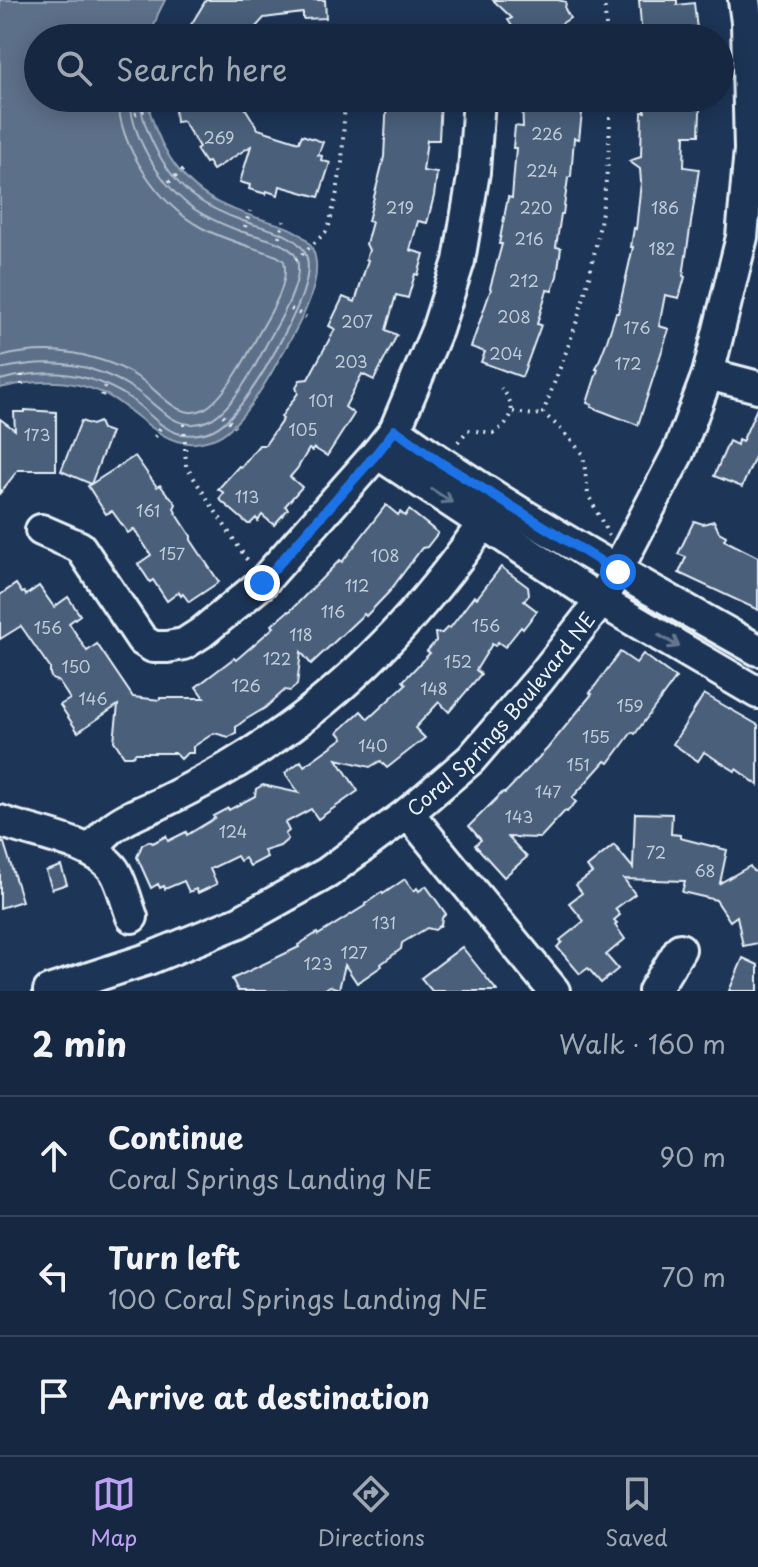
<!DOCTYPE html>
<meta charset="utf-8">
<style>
:root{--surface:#162841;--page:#23344c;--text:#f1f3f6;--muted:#9ea6b1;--line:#35445a;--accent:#bca0f2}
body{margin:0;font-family:"Playpen Sans",sans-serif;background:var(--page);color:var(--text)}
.stop{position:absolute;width:24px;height:24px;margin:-18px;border:6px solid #1a73e8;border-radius:50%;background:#fff}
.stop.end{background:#1a73e8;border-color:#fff;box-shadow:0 2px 8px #0008}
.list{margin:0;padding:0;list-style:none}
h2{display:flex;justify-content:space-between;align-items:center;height:104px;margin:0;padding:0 32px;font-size:34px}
h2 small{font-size:26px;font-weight:400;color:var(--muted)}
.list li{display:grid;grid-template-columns:52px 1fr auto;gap:24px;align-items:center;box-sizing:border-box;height:120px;padding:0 32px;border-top:2px solid var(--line)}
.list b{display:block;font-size:30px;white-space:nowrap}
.list p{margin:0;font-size:26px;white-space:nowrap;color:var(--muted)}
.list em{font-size:26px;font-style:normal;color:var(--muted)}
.icon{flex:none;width:44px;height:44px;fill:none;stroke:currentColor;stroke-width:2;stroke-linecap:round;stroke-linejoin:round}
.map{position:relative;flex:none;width:758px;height:991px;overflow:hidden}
.search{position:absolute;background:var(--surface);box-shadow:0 4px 20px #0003;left:24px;right:24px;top:24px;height:88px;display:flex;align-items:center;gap:20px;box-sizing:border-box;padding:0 28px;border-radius:44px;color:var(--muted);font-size:30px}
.sheet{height:464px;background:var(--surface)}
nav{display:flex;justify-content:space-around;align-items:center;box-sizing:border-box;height:112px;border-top:2px solid var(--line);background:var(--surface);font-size:22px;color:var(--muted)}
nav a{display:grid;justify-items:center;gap:4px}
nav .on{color:var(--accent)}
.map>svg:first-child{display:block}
.water{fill:#5d7089;stroke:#95a4b5;stroke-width:2}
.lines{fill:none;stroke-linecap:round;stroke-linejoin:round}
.shore{stroke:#b0bdcc;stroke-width:2}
.building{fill:#495e7a;stroke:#e8f1f8;stroke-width:2}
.minor-casing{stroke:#e8f1f8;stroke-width:36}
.path{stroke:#e8f1f8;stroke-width:4;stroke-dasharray:2 6;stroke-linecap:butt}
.minor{stroke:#1d3557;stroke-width:30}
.oneway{stroke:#64778f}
.route{stroke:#1a73e8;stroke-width:10}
.labels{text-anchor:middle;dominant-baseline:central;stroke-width:7;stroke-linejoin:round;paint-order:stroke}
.number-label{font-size:16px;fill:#c0ccd8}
.street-label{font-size:20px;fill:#e8f1f8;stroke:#1d3557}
</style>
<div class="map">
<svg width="758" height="991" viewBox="0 0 758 991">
<rect width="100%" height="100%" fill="#1d3557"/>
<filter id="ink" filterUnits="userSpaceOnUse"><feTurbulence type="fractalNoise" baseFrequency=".0125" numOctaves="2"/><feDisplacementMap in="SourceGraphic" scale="16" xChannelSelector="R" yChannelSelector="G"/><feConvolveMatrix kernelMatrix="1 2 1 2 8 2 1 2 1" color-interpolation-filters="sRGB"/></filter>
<g filter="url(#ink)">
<path class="water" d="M0,0H165L158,14L150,38H38V98H147C154,139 178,181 215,201C229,209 246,214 261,219C278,224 297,228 309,243C332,274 294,334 278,361C266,383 237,432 213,439C206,441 196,444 189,443C158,442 133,408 107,395C73,378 36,379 0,388Z"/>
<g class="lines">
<g class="shore">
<path d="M0,357C32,349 66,349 97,359C113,363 129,371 142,380C160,392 179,422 204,409C224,399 248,355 258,335C269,315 290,284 284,261L277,256C252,247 225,240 202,228C159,205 119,147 118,98"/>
<path d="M0,369C32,362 65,360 96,371C109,375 123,382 134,389C158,405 176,434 207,421C231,412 255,367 266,345C277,325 308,277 295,255C286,241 255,236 240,231C221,224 202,216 186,203C158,180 131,134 130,98"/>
<path d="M0,380C45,368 88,371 128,397C145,408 157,426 177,433C188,436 202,435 213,430C244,416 290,328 302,295C307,281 312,262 303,249C290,231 262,228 243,221C226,215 209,207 194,197C167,177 142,131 140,98"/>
</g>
</g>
<g class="building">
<path d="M206,0H325L326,18L303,19V13L264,18L246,38H183Z"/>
<path d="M493,0H558L566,2L565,9L570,18L540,38L533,30L520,38L508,20L512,18Z"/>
<path d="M639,0H677V5L694,3L698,38H642Z"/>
<path d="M174,98H239L258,129L299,142L302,135L323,142L318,155L322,156L321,160L330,163L319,197L280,186L278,195L267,191L266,194L249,189L250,185L240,182L251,146L213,170L208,162L205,163L196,149L199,147L183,121L176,122Z"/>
<path d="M387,98H441L439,140H427L423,171L437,173L434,196L427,223L418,221L410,250L424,254L418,275L415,274L408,298L396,295L386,330L397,335L374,380L362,374L345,407L354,414L327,456L314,448L312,451L309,449L297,469L290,477L302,487L285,506L288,509L274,525L262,515L258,521L256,518L250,524H248L219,499L224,493L218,489L239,466L241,467L259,445H265L283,419L281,417L298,393L296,387L300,380L308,379L335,329L329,326L343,297L355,302L368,260L366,259L369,250L366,244L372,222L368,221L384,157Z"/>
<path d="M522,98H581L582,113L579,139L574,138L571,176L568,178L563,214H561L556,247L561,248L557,276L552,291L547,290L537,324L541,325L522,377L481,362L485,352L471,347L491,289L490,288L502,244H499L508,197L512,198L516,148H513L515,126L523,127Z"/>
<path d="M645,98H699L700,113L699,135H685L684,167L699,169L683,276L685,277L679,298L665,295L659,326L669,329L638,425L591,407L592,405L587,403L598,369H596L607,341L616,313H618L633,247H631L634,228L636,229L641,182L640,169L629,161L641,157L642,112H645Z"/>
<path d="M758,406V450L742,487L714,476L729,441L737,445L738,440L742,442Z"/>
<path d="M25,410L56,412V470H18L0,493V419L15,430L14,412H25Z"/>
<path d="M81,421L92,425L99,422L102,429L111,432L91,484L61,471Z"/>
<path d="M135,456L157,487L160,485L168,495L170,496L176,504L174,508L176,513L191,536V540L219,582L189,602L183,594L181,596L179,592L167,601L153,580L150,582L138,564L151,555L134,529L128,533L112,511L106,514L88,486Z"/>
<path d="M386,505L398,515L400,512L405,516L409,510L438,533L427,547L422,548L389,592L366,616L364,614L311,664L301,652L297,685L290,691L285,690L265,708L245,720L236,727V733L229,737L214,733L193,747V753H187L181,759L175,753H136L132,756H124L114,741L118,705L78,732L60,705L70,699L59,682L52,679L50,674V668L21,626L0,639V595L16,584L22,593L24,592L26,595L39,586L54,607L68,597L80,615L69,623L87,651L97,644L133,697L160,700V698H204L196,687L234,658L236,660L274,627L272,625L288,611L289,612L340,560L342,562Z"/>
<path d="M694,521L703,524L714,521L719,532L726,536L724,540L758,557V610L679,573L686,557L678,554Z"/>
<path d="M501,567L528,587L529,595L524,601L537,611L523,629L521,627L505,647L498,642L495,646L492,644L476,670L481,674L449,712L439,702L415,728L425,738L387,768L380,761L370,767L337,759L358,791L318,819L311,809L285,823L289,831L285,834L288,839L280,846L264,851L267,857L250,866L245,858L240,861L237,856L210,869L217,884L198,893L196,889L189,892L184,881L165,889L164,886L160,888L158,884L151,888L137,857L142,845L149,841L153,843L166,836L168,841L186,832L187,835L215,818L213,816L228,808L229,810L255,796L256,789L263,785L299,793L285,773L301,761L304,766L343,738L338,732L361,711L368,719L406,684L403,681L430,653L427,651L436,641L435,633H442L448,627L450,628L474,596L477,598Z"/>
<path d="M620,652L636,663L643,654L676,678L635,734L632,732L609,763L605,761L572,798L576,802L567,812L565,811L540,838L508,837L527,857L504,877L475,845L481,840L469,826L503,792L505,793L547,749L592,694L590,693Z"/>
<path d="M704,694L758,725V785L736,769L735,771L704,752L698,761L673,744Z"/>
<path d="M635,813L672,814L671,834L680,835V838L727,850L720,883L750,866L753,871L758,872V943L743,946L737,916L730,921L716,900L682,892L685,881L624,879L635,894L615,909L620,915L614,920L617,923L615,925L625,939L606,955L618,969L601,983L588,968L580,974L557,947L562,942L560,940L584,921L569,903L582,893L576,885L592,873L587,867L614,845L633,868Z"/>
<path d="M0,843H4L22,901L0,908Z"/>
<path d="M61,866L67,884L52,889L46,871Z"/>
<path d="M405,879L414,891L417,888L419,891L426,886L446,914L442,918L441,925L435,930L427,928L402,943L401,949L381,964L382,966L357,983L345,965L339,989L330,986L322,991H238L232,979L299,947L298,945L317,933L318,935L366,905L365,904L382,892L383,894Z"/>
<path d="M462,947L497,991H432L421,978Z"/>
<path d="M743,958L758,965V991H729Z"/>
</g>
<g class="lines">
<defs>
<g id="minor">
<path d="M708,374L758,387"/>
<path d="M395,430C510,512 635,581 758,650"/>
<path d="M377,453L601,601L758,693"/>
<path d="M41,530L80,547L142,640L153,647H167L184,644L201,633L262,583L377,453L395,430L437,330L459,261L474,172L479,98"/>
<path d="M408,813L554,991"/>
<path d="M0,821C31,833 95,842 114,870C122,882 127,904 132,917"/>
<path d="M90,851C97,844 103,835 111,829C124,818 143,811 159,804C185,791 210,779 234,764C331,706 410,627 475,535"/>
<path id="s1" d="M49,991L148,959L239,922L327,873L408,813L471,759L539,680L601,601L678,453L708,374L742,237L750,150L747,22L744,0"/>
<path d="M654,991L680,949"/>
</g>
</defs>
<use href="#minor" class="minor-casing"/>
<g class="path">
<path d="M604,0L607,38"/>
<path d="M135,114L151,108"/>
<path d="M169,182L183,170"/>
<path d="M245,227L250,211"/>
<path d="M279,237L284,221"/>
<path d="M296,260L328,230L337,192L342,162L345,98"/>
<path d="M291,309L306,317"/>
<path d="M22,375V388"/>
<path d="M102,396L106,384"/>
<path d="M513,412L535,415L543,413"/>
<path d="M223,415L235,427"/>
<path d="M184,424L186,466L249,563"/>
<path d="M155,437L162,424"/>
<path d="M458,442L468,430L494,433C514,419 518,408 501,388"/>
<path d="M609,536L588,494L583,454L559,427L543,413C553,385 565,356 575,327C598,254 611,175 610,98"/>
</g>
<use href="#minor" class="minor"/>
</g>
<defs><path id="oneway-shaft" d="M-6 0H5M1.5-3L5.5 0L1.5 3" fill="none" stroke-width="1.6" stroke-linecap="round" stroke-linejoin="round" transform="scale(2)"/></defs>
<g class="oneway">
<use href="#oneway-shaft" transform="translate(442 496) rotate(33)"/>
<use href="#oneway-shaft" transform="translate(669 641) rotate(30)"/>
</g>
</g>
<g class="lines" filter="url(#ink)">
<path class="route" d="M262,583L377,453L395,430L441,463L618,572"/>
</g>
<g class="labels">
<g class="number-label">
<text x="547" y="133">226</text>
<text x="219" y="137">269</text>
<text x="542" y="170">224</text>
<text x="400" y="207">219</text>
<text x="536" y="207">220</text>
<text x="665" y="207">186</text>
<text x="529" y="238">216</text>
<text x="662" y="248">182</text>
<text x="524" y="280">212</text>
<text x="514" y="316">208</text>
<text x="357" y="321">207</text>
<text x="637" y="327">176</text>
<text x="506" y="353">204</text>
<text x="351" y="361">203</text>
<text x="628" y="363">172</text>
<text x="321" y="400">101</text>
<text x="303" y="429">105</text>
<text x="37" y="434">173</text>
<text x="247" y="496">113</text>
<text x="148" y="510">161</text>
<text x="172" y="553">157</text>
<text x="385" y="555">108</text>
<text x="357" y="585">112</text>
<text x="333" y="611">116</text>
<text x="486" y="625">156</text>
<text x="48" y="627">156</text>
<text x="301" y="634">118</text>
<text x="277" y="658">122</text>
<text x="458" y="661">152</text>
<text x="76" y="666">150</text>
<text x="246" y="685">126</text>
<text x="434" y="688">148</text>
<text x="93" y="698">146</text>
<text x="630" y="705">159</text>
<text x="596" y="736">155</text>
<text x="373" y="745">140</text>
<text x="578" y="764">151</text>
<text x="548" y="791">147</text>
<text x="519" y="816">143</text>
<text x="233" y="831">124</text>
<text x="656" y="852">72</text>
<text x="705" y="870">68</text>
<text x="384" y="922">131</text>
<text x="354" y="952">127</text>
<text x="318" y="963">123</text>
</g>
<g class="street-label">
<text stroke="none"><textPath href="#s1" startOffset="540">Coral Springs Boulevard NE</textPath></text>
</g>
</g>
</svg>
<div class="stop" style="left:618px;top:572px"></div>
<div class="stop end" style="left:262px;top:583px"></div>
<div class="search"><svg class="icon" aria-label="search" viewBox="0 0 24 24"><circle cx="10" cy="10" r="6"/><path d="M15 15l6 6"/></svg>Search here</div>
</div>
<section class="sheet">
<h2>2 min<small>Walk · 160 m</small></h2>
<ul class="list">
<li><svg class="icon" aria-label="ahead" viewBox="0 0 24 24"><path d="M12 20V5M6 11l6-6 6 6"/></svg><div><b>Continue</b><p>Coral Springs Landing NE</p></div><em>90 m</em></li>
<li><svg class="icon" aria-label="left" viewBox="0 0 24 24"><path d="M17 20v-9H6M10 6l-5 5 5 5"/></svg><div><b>Turn left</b><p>100 Coral Springs Landing NE</p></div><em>70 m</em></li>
<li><svg class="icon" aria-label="arrive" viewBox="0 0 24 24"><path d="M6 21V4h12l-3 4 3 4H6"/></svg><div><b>Arrive at destination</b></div></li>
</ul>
</section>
<nav>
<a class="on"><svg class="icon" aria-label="map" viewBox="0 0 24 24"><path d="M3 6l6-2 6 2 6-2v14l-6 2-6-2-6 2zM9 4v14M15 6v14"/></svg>Map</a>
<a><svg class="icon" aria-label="directions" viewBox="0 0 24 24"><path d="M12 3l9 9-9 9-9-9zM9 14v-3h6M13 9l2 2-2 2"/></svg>Directions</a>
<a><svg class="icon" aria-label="saved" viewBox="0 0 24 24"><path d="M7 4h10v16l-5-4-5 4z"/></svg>Saved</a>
</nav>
